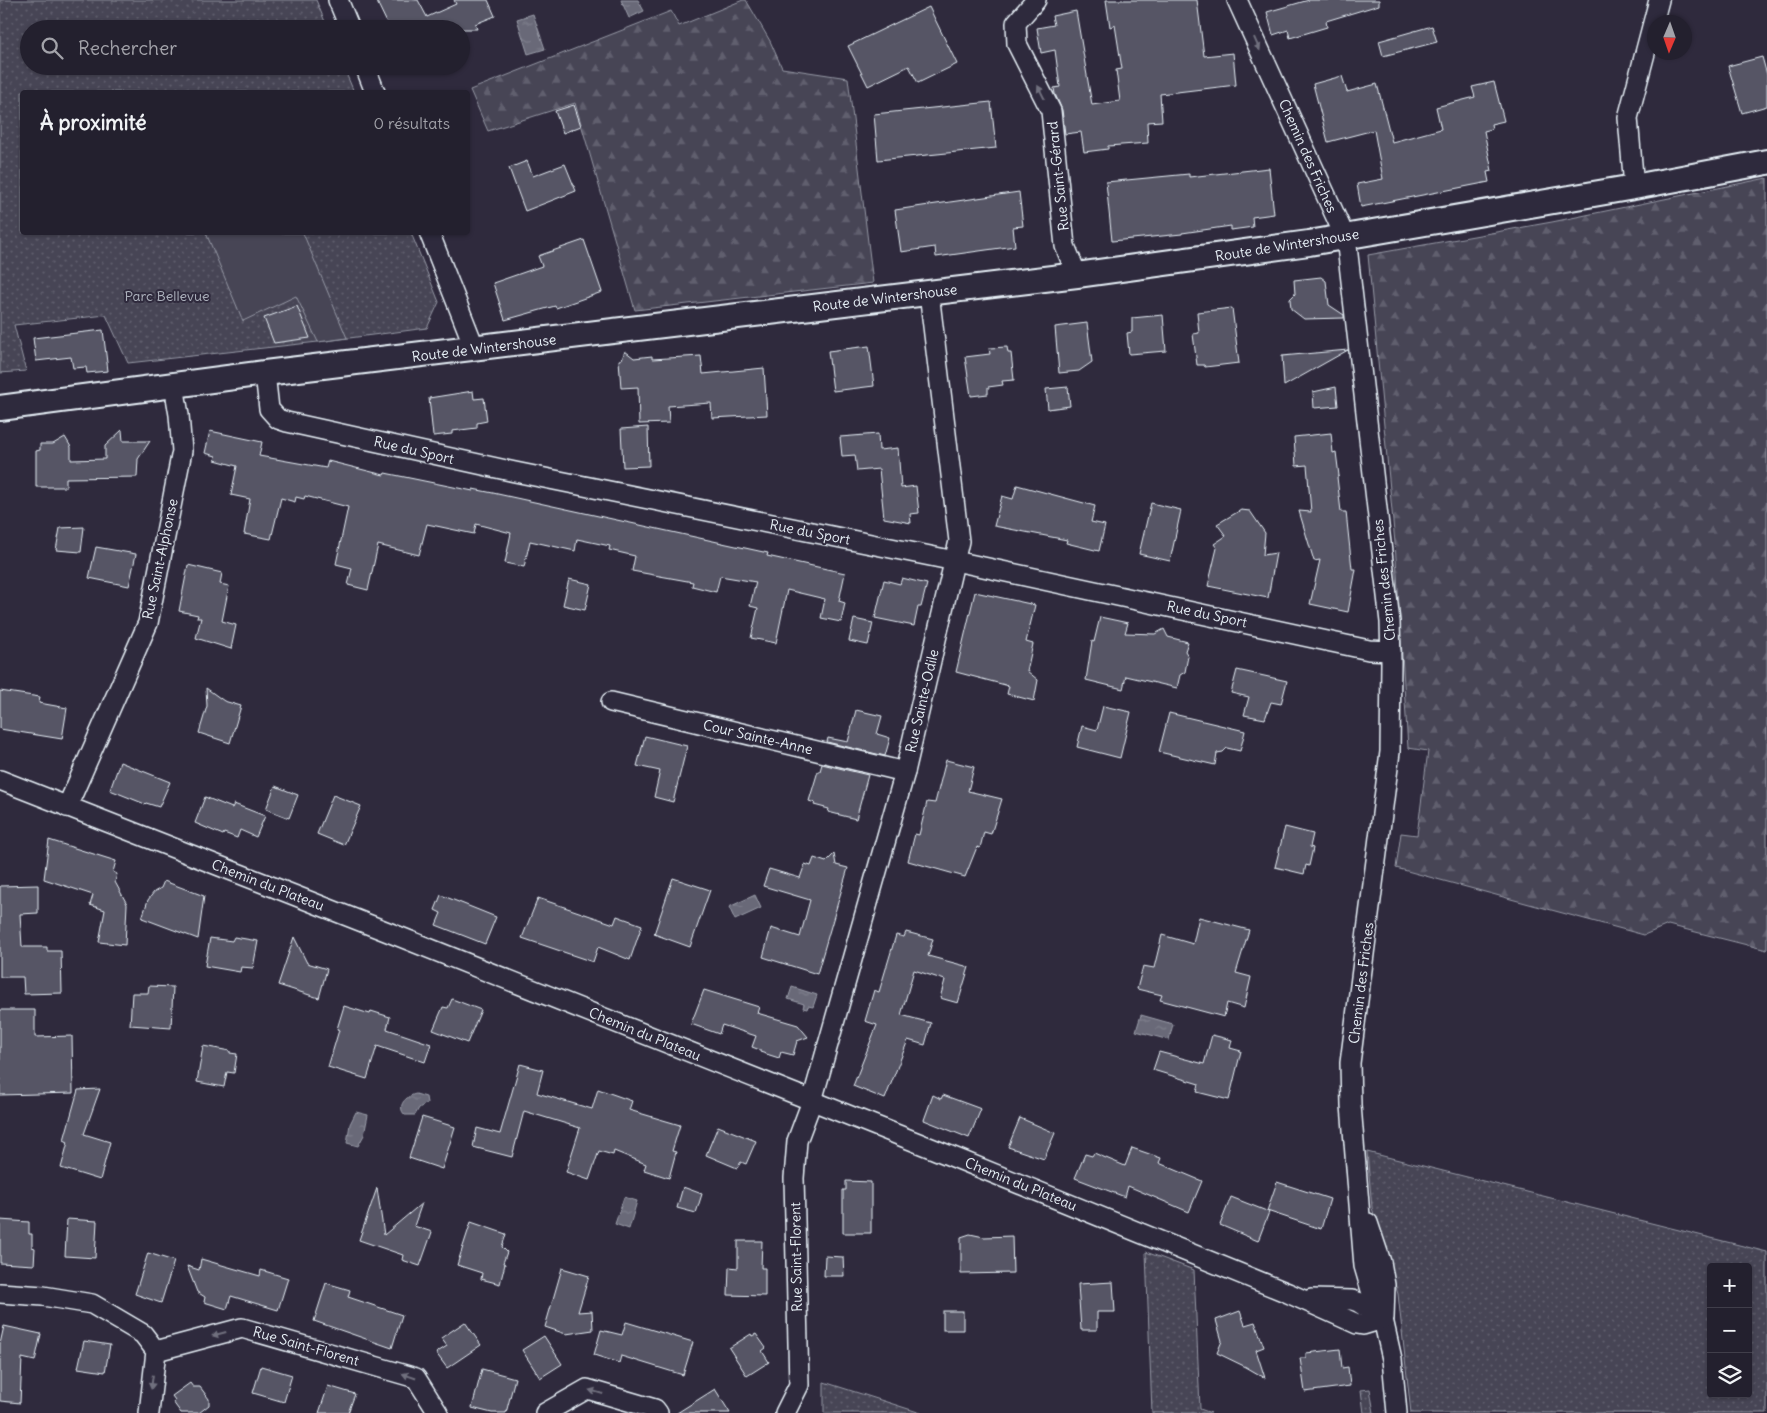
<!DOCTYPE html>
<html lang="fr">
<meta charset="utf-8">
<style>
:root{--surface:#23202e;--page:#2f2d3a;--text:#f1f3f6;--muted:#a3a3aa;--line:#403e4a}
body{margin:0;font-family:Delius,sans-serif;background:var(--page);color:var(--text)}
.controls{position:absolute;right:15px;bottom:15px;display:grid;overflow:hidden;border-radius:5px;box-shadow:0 1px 4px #0004}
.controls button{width:45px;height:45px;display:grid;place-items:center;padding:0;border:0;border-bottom:1px solid var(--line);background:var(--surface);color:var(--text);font:25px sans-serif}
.compass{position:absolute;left:1647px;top:15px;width:45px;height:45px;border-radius:50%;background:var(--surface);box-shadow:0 1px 4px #0004;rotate:182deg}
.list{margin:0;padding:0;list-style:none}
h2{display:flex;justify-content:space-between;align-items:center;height:65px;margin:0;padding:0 20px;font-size:21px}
h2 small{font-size:16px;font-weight:400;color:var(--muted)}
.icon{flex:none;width:28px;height:28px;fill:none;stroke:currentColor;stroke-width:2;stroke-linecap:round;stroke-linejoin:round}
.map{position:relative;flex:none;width:1767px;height:1413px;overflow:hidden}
.search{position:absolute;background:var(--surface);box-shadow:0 1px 4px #0004;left:20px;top:20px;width:450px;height:55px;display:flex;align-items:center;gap:12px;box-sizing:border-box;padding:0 18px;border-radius:28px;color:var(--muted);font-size:19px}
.panel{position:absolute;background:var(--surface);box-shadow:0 1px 4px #0004;left:20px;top:90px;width:450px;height:145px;border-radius:5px}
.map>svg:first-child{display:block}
.green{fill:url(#green-dots);stroke:#979aa6;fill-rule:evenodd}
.forest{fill:url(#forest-firs);stroke:#979aa6}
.pitch{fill:#464455;stroke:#979aa6}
.water{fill:url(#water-ripples);stroke:#9c9fab}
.building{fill:#575565;stroke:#e8f1f8}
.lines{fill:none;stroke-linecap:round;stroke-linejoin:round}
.minor-casing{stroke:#e8f1f8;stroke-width:22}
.tertiary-casing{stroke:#e8f1f8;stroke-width:28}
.minor{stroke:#2f2a3d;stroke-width:19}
.tertiary{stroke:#2f2a3d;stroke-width:24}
.oneway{fill:#70707e}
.labels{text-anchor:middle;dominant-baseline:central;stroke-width:4;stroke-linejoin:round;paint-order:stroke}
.street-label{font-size:14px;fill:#e8f1f8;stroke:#2f2a3d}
.park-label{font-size:14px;fill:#afb4bf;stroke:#2f2a3d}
</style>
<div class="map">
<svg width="1767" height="1413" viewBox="0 0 1767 1413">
<defs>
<pattern id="green-dots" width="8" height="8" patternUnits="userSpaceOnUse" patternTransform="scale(1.25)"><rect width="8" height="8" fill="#464455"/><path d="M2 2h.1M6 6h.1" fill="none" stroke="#615f6e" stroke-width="1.8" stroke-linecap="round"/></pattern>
<pattern id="forest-firs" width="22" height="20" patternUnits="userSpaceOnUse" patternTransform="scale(1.25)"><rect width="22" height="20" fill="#464455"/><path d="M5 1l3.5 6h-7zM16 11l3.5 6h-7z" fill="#615f6e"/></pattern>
<pattern id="water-ripples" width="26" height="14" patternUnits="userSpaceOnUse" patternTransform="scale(1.25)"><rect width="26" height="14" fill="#696978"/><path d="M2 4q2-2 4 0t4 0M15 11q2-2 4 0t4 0" fill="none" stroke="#7e7f8c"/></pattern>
</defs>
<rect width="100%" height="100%" fill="#2f2a3d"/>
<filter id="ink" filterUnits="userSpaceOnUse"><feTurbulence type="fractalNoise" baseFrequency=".02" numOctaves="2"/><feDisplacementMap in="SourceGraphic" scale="10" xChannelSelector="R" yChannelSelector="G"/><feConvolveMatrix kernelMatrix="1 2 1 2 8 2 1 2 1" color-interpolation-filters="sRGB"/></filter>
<g filter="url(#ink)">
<g class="green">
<path d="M0,0H316L328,29H29V66H343L354,92H22V232L411,233L439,302L427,328L318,342L128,363L106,315L14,325L26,371L0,373Z"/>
<path d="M1367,1152L1767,1252V1413H1411L1398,1294L1372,1208ZM1711,1267H1748V1394H1711Z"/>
<path d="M1146,1252L1194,1270L1200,1409L1211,1413H1152Z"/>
<path d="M824,1382L921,1413H824Z"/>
<path d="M1370,1389L1374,1413H1364L1361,1390Z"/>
</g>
<g class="forest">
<path d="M743,0H746L770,41L782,68L848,78L873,283L635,310L575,103L488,131L470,90L671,11L679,26Z"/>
<path d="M1767,178V950L1668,925L1644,935L1396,868L1401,833L1417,835L1428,751L1408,748L1395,543L1368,255L1552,222Z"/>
</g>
<path class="pitch" d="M206,233H303L347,338L318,342L296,296L243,321Z"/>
<g class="water">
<path d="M621,0H638L644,11L629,18Z"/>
<path d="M533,14L545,49L528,54L517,19Z"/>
<path d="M755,895L761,908L735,920L729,907Z"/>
<path d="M792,987L817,995L813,1007L808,1006L807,1009L803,1008L804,1004L788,999Z"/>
<path d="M1141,1015L1173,1024L1169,1040L1136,1031Z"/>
<path d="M416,1094L426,1097L427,1103L419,1108L415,1115H405C396,1106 406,1096 416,1094Z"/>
<path d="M356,1112L368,1115L364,1135L358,1146L347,1143L350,1124Z"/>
<path d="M624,1197L637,1201L629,1229L615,1224Z"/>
</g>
<g class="building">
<path d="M376,0H418L427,17L456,4L454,0H488L495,16L475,24L477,29H390Z"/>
<path d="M1106,0H1197L1204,56L1233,53L1236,85L1160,94L1162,121L1147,122L1148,143L1108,146V149L1084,152L1081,132L1065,134L1062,110L1055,94L1054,88L1060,87L1055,50L1041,53L1037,28L1054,25L1052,16L1076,11L1092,105L1120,101L1116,70L1122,69L1115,25L1110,27Z"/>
<path d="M1309,0H1379V5L1326,21L1327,27L1290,38L1288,30L1273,35L1267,12Z"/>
<path d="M929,7L957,64L918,83L909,66L868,86L848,46Z"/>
<path d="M1432,26L1437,42L1383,56L1379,41Z"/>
<path d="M1762,57L1767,75V106L1742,113L1728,66Z"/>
<path d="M1342,76L1347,92L1377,84L1392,142L1441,129L1436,107L1475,97L1472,87L1494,82L1504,121L1491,124L1492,129L1484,131L1492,171L1487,172L1489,182L1361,207L1357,184L1383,179L1374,130L1328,142L1313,84Z"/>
<path d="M991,102L996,148L878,160L874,114Z"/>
<path d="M574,105L581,126L563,133L555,111Z"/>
<path d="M527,161L533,176L565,164L576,191L525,211L509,168Z"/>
<path d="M1269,168L1274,214L1252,217L1253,227L1231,230V226L1182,233V234L1112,241L1106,182L1189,174V177Z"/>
<path d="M1019,192L1023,226L1013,227L1015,246L936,257L935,247L901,252L895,210Z"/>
<path d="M584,240L602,292L556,308L555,306L505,320L493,283L542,266L538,256Z"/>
<path d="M1321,277L1326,281L1329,305L1344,315V318L1304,319L1291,309L1290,299L1295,294L1294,280Z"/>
<path d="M297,306L310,338L274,343L264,318Z"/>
<path d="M1232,308L1239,363L1205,367L1204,365H1197L1193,334L1199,333L1197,312Z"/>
<path d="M1163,315L1166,351L1129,354L1127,333L1132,332V318Z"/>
<path d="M1087,323L1092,362L1079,371L1059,373L1055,327Z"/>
<path d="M103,330L108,371L87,373L86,367L73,368L71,357L36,361L33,338Z"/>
<path d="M869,346L874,386L833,391L828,351Z"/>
<path d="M1007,347L1008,353H1011L1014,380L1002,381L1003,385L988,387V394L971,396L965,357L990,354L989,348Z"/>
<path d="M1348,350L1284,386L1282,356Z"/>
<path d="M625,351L634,358L652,356V359L701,356L703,374L764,368L767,415L712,418L711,403L668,406L669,423L639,424L638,387L621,388L619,360L622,359Z"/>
<path d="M1068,387L1070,406L1048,409L1046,389Z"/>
<path d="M1336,387L1338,406L1314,408L1313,392Z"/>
<path d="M473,391L474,399L484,398L487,421L477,423V428L452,431V434L433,436L429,398Z"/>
<path d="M648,427L649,466L623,467L621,429Z"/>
<path d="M122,430L123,441H150L138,459L137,477L66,478V487H36V451L40,450V444H53L65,437L71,447V460L105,459V446Z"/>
<path d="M210,431L262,442L259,456L326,468L328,461L384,475L385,473L473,491V489L493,493L768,553L767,556L845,573L839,601L845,603L841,622L821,618L825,599L787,590L776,643L751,638L758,608L750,606L756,582L720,576L716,592L692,586L693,582L632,571L635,556L609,550L610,546L577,539L575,551L530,541L524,567L505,563L511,533L476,524L474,534L427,524L419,555L378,545L368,590L348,585L352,568L336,564L348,507L305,496L304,499L296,497L295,502L281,498L271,539L244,534L250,499L231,495L237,466L215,460L216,456L205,453Z"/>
<path d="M1331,433L1333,453L1336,452L1339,476L1337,477L1341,512H1346L1352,569H1356L1348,612L1310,604L1320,560L1314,561L1299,511L1311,512L1307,465L1296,466L1294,437Z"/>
<path d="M878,434L879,450L898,448L901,488L916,486L919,513L910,514L911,523L884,518L879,469L857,471L855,455L842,456L840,437Z"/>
<path d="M1017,485L1095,506L1091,522L1105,525L1099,551L1066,543L1067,540L994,526L1002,496L1013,499Z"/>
<path d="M1151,503L1181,510L1170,561L1139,554Z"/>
<path d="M1241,510L1250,511L1265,533L1263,555L1276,553L1268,598L1208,586L1217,548L1214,544L1226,536L1217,524Z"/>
<path d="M84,527L81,552L56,550L60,528Z"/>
<path d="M96,547L136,554L129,586L89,578Z"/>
<path d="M188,565L222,573L220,584L229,586L222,621L236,625L231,649L196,638L201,618H197L198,615L179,611Z"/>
<path d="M902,578L927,584L921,607H918L914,626L875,618L884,580L900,584Z"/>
<path d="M569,579L591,584L585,610L563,605Z"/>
<path d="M975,592L1035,605L1026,642L1033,644L1027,671L1038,680L1034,701L1007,694L1009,686L956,672Z"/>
<path d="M1100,617L1128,623L1125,633L1155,634L1164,629L1168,637L1188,642L1185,651L1188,656L1185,672L1180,675L1177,688L1126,676L1123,689L1086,680L1092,641L1094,642Z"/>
<path d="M854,619L873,623L868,645L849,641Z"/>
<path d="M1237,670L1287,681L1281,704L1271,702L1265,719L1244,715L1249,697L1231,693Z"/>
<path d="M206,688L224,701L241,706L230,743L199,733L207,706Z"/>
<path d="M0,691L40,697L39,703L67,708L62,739L0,729Z"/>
<path d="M1103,706L1131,712L1120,758L1077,747L1082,726L1097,730Z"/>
<path d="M856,710L882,716L877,734L890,738L885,756L827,742L828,738L848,742Z"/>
<path d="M1169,713L1245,731L1240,751L1227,748L1223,752L1217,753L1215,765L1159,752Z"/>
<path d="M645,736L687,746L673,802L654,797L660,771L637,766Z"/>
<path d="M946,760L974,767L968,791L1002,799L991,834L984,832L980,848L977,847L965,877L908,861L915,834L919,835L927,802L935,803Z"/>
<path d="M120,762L170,782L159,807L146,803L145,804L110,790Z"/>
<path d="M822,764L868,775L856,819L828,812L829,809L814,805L815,803L809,801L818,771H820Z"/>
<path d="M275,786L298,795L289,818L266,809Z"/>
<path d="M333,795L361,806L344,845L317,834Z"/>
<path d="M205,797L232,808L234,804L265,816L256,837L240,830L237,838L224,833L223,835L195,823Z"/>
<path d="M1285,827L1313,834L1310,847L1313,848L1309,866L1306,865L1304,874L1275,867Z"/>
<path d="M49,840L116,861L113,872L117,874L115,882L127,904L125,945L99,942L105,910L90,905L93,895L44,879Z"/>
<path d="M834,854L836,865L848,868L817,974L763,957L771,928L800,937L810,900L763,886L769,869L800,878L805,864L811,866L814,858L826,862Z"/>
<path d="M673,878L710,890L690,947L654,934Z"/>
<path d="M164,881L204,896L198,939L142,918L148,900L154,892L161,888Z"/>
<path d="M38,885V913L20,914L22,947H47V951H61L62,993L24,994L23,977H0V886Z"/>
<path d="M441,895L496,917L485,944L436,925L441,913L435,910Z"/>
<path d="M538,898L614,924L617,916L642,925L630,960L598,947L593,962L522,938Z"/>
<path d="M1199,917L1249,930L1236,973L1251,977L1244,1008L1227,1003L1224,1017L1160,1000L1162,995L1137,989L1143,966L1154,968L1162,935L1193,944Z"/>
<path d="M906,932L933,939L928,956L969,967L958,1003L940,998L945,980L914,970L901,1015L931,1023L925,1045L908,1040L885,1099L853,1086L877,1025L865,1021L874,990L879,992L896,935L904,937Z"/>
<path d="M234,937L258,941L253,968L241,967L240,972L205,966L210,938L232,941Z"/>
<path d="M294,937L307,963L327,969L319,998L278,985Z"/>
<path d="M149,986L173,987L171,1028L130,1025L132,993H148Z"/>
<path d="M704,990L759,1007L757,1013L798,1025L808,1037L797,1041L793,1055L781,1052L779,1058L760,1052V1050L752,1047L756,1036L722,1025L719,1034L691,1024Z"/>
<path d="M452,999L481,1010L467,1043L433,1030L443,1007L448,1008Z"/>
<path d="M344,1006L370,1014L371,1011L390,1017L387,1029L431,1044L425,1062L377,1046L367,1079L328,1067L339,1030L337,1029Z"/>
<path d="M0,1010H35V1037L72,1036L73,1093L0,1095Z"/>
<path d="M1212,1035L1232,1040L1230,1048L1241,1051L1229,1100L1197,1092L1199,1084L1153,1070L1159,1052L1204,1064Z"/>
<path d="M203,1046L230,1051V1053L237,1054L234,1073L227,1072L224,1087L197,1082Z"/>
<path d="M520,1064L543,1070L537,1093L592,1109L598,1089L632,1101L629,1110L680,1125L672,1151L676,1152L669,1178L644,1170L646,1164L614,1151L613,1155L599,1151L589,1180L566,1172L580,1128L524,1111L512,1157L473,1147L477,1128L500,1134Z"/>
<path d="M100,1089L84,1134L110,1142L100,1180L61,1168L68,1142L64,1140L78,1090Z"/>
<path d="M933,1095L941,1099L943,1095L981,1109L969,1138L924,1120Z"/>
<path d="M422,1117L455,1127L442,1169L409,1158Z"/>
<path d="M1020,1118L1055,1133L1044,1159L1008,1147Z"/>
<path d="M718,1126L756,1141L746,1164L741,1162L737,1168L706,1155Z"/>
<path d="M1132,1148L1161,1158L1159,1163L1202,1181L1189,1212L1128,1186L1125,1197L1075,1178L1085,1154L1092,1156L1094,1153L1125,1166Z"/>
<path d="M846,1181L871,1182V1233H843V1190H846Z"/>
<path d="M1277,1182L1330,1199L1321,1229L1267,1211Z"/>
<path d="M683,1187L702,1194L696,1213L677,1208Z"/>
<path d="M377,1188L384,1235L422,1203L414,1226L432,1232L420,1266L402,1260L403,1255L359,1240Z"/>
<path d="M1231,1197L1269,1212L1258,1241L1220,1225Z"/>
<path d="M67,1219L97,1221L95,1258L65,1256Z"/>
<path d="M0,1220L29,1222V1234H32V1247L35,1248L34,1265L0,1263Z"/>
<path d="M471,1222L506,1234L502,1247L507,1252L503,1263L505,1264L500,1284L481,1279L482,1273L457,1265Z"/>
<path d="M970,1234L984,1237L1012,1236L1013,1273L961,1274V1237Z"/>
<path d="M738,1241H762L761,1268H765V1296L728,1295L729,1267L738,1268Z"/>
<path d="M148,1253L174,1261L161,1303L135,1294Z"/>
<path d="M825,1256L843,1257L844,1276H824Z"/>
<path d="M201,1259L260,1276L261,1270L288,1278L278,1310L231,1296L227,1309L204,1302L205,1297L197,1292L187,1266L199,1270Z"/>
<path d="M562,1268L589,1276L578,1312L592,1311L593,1330L566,1334L545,1327Z"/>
<path d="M1113,1282L1115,1312H1097V1330H1081L1078,1284Z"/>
<path d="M326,1283L350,1290L348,1297L402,1315L392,1348L314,1321Z"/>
<rect x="943" y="1311" width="20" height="19"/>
<path d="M1240,1311L1245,1325L1255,1322L1264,1347L1256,1350L1265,1378L1246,1367L1217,1353L1222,1341L1216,1320Z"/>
<path d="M465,1322L481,1345L447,1368L436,1353L447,1346L441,1338Z"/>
<path d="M626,1322L693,1342L683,1375L621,1356L619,1363L594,1355L601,1330L622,1335Z"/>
<path d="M4,1326L41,1334L35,1361L22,1358L20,1403L0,1401V1344Z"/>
<path d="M751,1334L752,1336L756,1334L766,1348L762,1351L769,1362L747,1376L729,1348Z"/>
<path d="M544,1336L562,1364L540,1378L522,1350Z"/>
<path d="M84,1341L110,1345L105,1372L78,1368Z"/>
<path d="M1340,1349L1342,1368L1348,1367L1350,1386L1305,1392L1300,1358H1306V1353Z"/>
<path d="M261,1366L292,1375L284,1402L253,1393Z"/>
<path d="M482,1369L515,1378L506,1413H492L472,1408Z"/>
<path d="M190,1383L193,1387H200L209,1399V1405L199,1413H181L173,1402L175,1400L172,1396Z"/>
<path d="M328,1386L355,1394L348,1413H319Z"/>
<path d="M715,1389L730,1413H677Z"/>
</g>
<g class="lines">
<defs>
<g id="minor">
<path d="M338,0L350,29"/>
<path d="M1036,0L1016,23L1017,44L1051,111L1065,246L1077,275"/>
<path d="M1237,0L1345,237L1347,246L1390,622L1391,662L1390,752L1350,1063L1351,1105L1364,1266L1371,1290L1383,1319L1392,1359L1397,1413"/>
<path d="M365,66L375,92"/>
<path d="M1634,187L1628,118L1659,0"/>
<path d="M429,232L475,349"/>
<path d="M265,373L269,409L278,419L287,422L515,472L955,561L1369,650L1391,651"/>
<path d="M611,702L905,772"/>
<path d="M0,780L388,932L931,1148L1288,1293L1357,1324L1363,1325L1383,1319"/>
<path d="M67,807L148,623L182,451L179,415L174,385"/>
<path d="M1368,1223L1381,1262L1385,1285L1384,1318"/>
<path d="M0,1293L43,1296L92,1304L143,1334L156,1351L149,1413"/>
<path d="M1311,1299L1352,1300L1358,1302L1383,1319"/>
<path d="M156,1351L242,1328L416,1378L438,1413"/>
<path d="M545,1413L587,1389L655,1409L658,1413"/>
<path d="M785,1413L799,1385L794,1178L797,1141L812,1101L905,772L959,541L929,293"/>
</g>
<path id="tertiary" d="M0,408L265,373L1077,275L1309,243L1634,187L1767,162"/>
</defs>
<use href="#minor" class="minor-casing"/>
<use href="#tertiary" class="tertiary-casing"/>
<use href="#minor" class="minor"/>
<use href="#tertiary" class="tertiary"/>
</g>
<defs><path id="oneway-solid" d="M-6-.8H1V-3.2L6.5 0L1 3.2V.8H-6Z" transform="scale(1.25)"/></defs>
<g class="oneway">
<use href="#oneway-solid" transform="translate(1257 44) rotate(66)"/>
<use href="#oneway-solid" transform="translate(1041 92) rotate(-117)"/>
<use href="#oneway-solid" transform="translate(219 1334) rotate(165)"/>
<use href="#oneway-solid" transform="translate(409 1376) rotate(-161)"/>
<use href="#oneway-solid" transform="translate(152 1382) rotate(97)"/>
<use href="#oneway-solid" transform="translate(596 1392) rotate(-164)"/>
</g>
</g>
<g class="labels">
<g class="street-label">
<text transform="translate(1308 156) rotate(66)">Chemin des Friches</text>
<text transform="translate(1058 176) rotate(-96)">Rue Saint-Gérard</text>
<text transform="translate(1287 245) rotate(-9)">Route de Wintershouse</text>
<text transform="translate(885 298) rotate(-7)">Route de Wintershouse</text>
<text transform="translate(484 348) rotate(-7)">Route de Wintershouse</text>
<text transform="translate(414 450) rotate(13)">Rue du Sport</text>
<text transform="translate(810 532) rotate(11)">Rue du Sport</text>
<text transform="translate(160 559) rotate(-78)">Rue Saint-Alphonse</text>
<text transform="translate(1384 580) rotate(-96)">Chemin des Friches</text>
<text transform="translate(1207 614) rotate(12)">Rue du Sport</text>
<text transform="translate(922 701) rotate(-77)">Rue Sainte-Odile</text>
<text transform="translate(758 737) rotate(13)">Cour Sainte-Anne</text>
<text transform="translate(268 885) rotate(21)">Chemin du Plateau</text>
<text transform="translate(1361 983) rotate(-83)">Chemin des Friches</text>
<text transform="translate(645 1034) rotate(22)">Chemin du Plateau</text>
<text transform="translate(1021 1184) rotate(22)">Chemin du Plateau</text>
<text transform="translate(796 1257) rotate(-91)">Rue Saint-Florent</text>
<text transform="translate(306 1346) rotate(16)">Rue Saint-Florent</text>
</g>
<g class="park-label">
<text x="167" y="296">Parc Bellevue</text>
</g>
</g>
</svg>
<div class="controls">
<button>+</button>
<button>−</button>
<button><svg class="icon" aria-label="layers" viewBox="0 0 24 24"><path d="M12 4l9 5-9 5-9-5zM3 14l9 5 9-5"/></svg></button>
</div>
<svg class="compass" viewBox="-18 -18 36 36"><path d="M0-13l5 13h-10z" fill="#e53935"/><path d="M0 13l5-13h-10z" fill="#a3a3aa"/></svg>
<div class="search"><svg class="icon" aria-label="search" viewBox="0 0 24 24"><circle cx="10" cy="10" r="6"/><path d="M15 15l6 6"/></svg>Rechercher</div>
<section class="panel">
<h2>À proximité<small>0 résultats</small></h2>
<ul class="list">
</ul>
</section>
</div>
